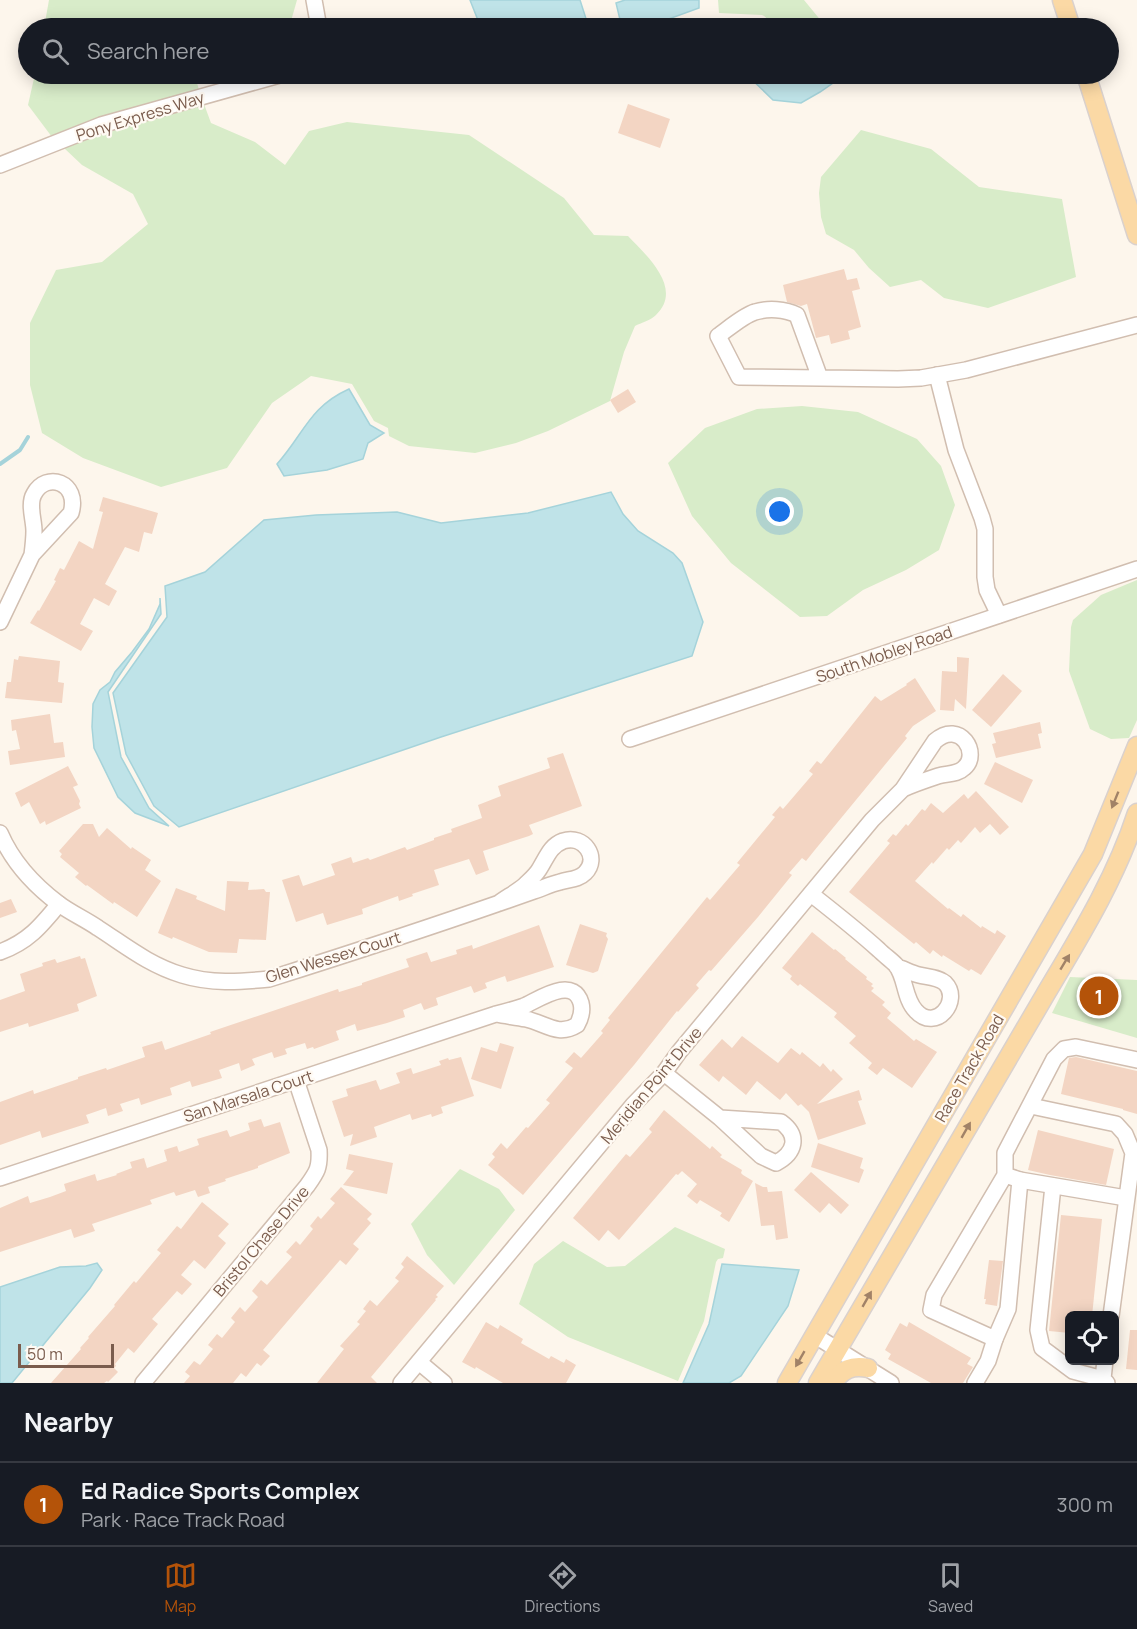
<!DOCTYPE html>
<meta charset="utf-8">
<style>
:root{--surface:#171b24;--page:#242831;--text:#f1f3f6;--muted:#9ea1a6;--line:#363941;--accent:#b45309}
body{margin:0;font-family:Manrope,sans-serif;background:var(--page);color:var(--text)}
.controls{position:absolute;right:18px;bottom:18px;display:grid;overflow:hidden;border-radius:9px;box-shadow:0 3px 15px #0003}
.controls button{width:54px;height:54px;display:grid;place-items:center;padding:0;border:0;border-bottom:2px solid var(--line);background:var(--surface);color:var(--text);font:30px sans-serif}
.scale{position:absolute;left:18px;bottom:15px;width:96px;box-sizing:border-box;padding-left:6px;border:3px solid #7a5c4d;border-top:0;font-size:16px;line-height:21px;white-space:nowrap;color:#7a5c4d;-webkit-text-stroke:4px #fffaf3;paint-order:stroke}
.you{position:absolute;left:780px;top:512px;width:21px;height:21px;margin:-15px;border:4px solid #fff;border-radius:50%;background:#1a73e8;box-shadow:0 0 0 9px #1a73e833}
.badge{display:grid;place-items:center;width:39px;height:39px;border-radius:50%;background:var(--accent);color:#fff;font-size:20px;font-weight:700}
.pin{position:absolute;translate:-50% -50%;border:3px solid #fff;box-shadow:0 2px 6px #0006}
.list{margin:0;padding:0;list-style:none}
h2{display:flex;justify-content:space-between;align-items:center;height:78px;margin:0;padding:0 24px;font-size:26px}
h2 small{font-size:20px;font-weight:400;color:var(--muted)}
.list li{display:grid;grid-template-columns:39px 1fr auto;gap:18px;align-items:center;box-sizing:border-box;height:84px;padding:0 24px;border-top:2px solid var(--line)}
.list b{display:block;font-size:22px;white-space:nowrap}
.list p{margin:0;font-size:20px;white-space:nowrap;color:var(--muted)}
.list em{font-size:20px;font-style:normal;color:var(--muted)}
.icon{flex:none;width:33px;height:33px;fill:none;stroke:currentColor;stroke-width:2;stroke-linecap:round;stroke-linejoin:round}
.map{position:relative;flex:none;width:1137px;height:1383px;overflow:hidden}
.search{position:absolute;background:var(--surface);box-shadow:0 3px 15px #0003;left:18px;right:18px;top:18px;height:66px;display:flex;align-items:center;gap:15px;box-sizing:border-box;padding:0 21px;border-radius:33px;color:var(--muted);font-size:22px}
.sheet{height:162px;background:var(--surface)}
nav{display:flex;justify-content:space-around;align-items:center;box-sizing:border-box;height:84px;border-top:2px solid var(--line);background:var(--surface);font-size:16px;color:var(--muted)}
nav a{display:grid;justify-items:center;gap:3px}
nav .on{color:var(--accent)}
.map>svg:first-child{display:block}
.green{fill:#d8ecc9}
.water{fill:#bfe3e8;stroke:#a5d3da;stroke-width:1.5}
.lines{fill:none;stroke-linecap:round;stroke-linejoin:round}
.stream{stroke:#a5d3da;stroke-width:4}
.building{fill:#f3d5c3}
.minor-casing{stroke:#d1beb0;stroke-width:18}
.major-casing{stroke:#dad1cd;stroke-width:21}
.minor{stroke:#fff;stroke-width:15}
.major{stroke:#fbd9a5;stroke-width:18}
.oneway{fill:#a18267}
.labels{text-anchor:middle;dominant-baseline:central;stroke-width:4.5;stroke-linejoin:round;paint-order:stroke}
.street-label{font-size:16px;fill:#7a5c4d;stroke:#fffaf3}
</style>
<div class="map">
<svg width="1137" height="1383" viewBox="0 0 1137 1383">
<rect width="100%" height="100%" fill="#fdf6ec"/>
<g class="green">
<path d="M49,0H297L289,28H44Z"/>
<path d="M718,0H804L827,28H770C769,23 768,17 762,15L719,13Z"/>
<path d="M35,74H210L197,83L199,90L99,118L52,137L28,105Z"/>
<path d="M204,104L211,123L255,142L285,165L309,131L347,122L469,135L564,198L594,235L628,236C646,255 684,288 656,315C651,320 641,323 635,326L624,352L610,401L548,431L516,443L475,453L409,446L389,436L388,428L374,421L352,384L311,376L272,403L227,468L161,487L83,458L42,433L30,385V323L56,270L102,262L148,224L133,194L82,165L64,148L104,132Z"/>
<path d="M861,130L931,149L979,187L1062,199L1076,277L988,308L944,298L921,280L890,287L869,268L854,250L826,234L821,217L819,193L821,177Z"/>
<path d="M802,406L858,412L917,439L941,466L955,505L939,550L906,570L863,590L827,616L800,617L731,563L692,516L668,463L705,428L757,409Z"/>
<path d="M1137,580V720L1129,738L1111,739L1090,729L1069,671L1071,627L1073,620L1101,595Z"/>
<path d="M1070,977L1137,980V1038L1052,1013Z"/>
<path d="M460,1169L499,1189L515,1210L454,1285L427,1255L411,1224Z"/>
<path d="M675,1227L725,1249L723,1258L718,1259L716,1262L704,1321L678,1381L568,1337L519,1304L534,1264L563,1241L607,1267L625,1266Z"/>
</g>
<g class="water">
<path d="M470,0H580L589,28H481Z"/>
<path d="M625,0H699V8L644,28H622L616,3Z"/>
<path d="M717,20L763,21L764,28H720Z"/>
<path d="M746,74H778L788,78L796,74H846L820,92L801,103L773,100Z"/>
<path d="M349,389L370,425L384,433L368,443L363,459L327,470L284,476L277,464C304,434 309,407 349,389Z"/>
<path d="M611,492L623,514L638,531L673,553L682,563L703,622L692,656L441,737L179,827L154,806L126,754L113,693L167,617L165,586L205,572L264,520L316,515L397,512L441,523L528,513Z"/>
<path d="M160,598L161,614L108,692L121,757L149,808L169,826L135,813L118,797L94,748L92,727L93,704L100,690L110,682L115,672L132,652L149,629L160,604Z"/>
<path d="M97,1263L102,1270L90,1288L12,1383H0V1287L60,1267L86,1266Z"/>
<path d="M722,1264L799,1270L788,1306L741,1376L729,1383H683L709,1324Z"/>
</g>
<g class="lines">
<path class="stream" d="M0,464L20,450L28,437"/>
</g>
<g class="building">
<path d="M628,104L670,119L660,148L618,133Z"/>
<path d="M844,269L847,280L857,278L860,289L852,291L861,327L848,331L850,339L831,344L829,335L816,338L807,304L801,306L787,302L783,285Z"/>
<path d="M628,389L636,402L618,413L610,400Z"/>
<path d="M103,497L158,513L152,534L144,532L139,552L125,547L105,584L117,591L109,606L94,598L80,624L93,631L81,651L30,623L38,610L39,611L56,581L54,580L60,568L64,570L79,541L93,549L103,512L99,511Z"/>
<path d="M19,656L60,661L58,682L64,683L62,703L5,698L7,682H11L14,659L18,660Z"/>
<path d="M957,657L969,658L966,709L955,699L954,711L940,710L942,671L957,672Z"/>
<path d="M1003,674L1022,691L991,727L972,710Z"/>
<path d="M915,678L936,711L913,726L905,736L907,738L814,851L806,861L802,858L789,873L792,875L758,917L711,971L709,970L696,985L699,988L678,1012L677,1011L634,1065L523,1195L488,1165L495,1157L492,1154L501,1143L507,1149L526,1127L528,1128L550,1103L546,1100L573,1068L565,1062L574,1052L581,1058L603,1033L601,1031L610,1020L608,1018L707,897L710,900L740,865L737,863L775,817L772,815L780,806L783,809L813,774L809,771L817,761L821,764L875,696L881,701L907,685L906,684Z"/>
<path d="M50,714L54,743L63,742L65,757L10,765L8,751L20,749L16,730L12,731L11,720Z"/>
<path d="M1040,722L1042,733L1038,734L1041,748L996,758L992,744L996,743L993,733Z"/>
<path d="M563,753L582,806L529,825L533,834L529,836L483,851L489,870L476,875L469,859L434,870L439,885L412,894L413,896L399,901L398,896L362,909L363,914L327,925L323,913L296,922L282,880L299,875L303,886L335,875L331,864L351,857L353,863L368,858L370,860L405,847L407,850L434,840V838L452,832L451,829L482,818L478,805L501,796L498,786L550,768L547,758Z"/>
<path d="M995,762L1033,780L1022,803L984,784Z"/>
<path d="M68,766L78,785L73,787L80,801L79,804L81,808L46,825L45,821L40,824L29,802L21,807L15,793Z"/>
<path d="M976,791L1009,827L1000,835L990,824L980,833L975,827L961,843L958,840L949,850L947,848L933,864L932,862L915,881L948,909L949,908L961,917L963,914L981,928L982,926L995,934L997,930L1006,936L981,975L971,969L969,971L943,955L942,957L933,950L930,954L916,942L914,944L849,892L890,843L887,841L893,834L896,836L906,824L908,826L922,809L925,811L931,803L943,813L964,794L968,799Z"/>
<path d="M83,824H93L99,837L107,828L131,849L132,847L151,860L145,870L161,881L137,917L114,902L113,904L87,885L86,886L75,877L79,873L60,857L62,854L59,851Z"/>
<path d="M227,881L249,882L248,890L264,889L266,892H270L266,940L239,939L237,953L209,952L173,937L172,939L158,933L176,888L197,896L196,899L225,911Z"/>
<path d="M11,899L17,912L0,918V903Z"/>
<path d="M580,924L607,933L606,936L608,939L598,971L593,973L566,965Z"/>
<path d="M539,925L554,967L507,982L505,976L485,983L487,988L474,993L471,986L436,998L438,1005L424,1010L421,1003L403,1010L405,1017L387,1023L357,1031L355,1024L336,1031L339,1040L314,1049L313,1047L307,1049L305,1043L285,1049L287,1054L274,1058L272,1052L252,1059L255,1065L241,1071L239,1063L219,1070L222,1078L209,1082L192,1087L190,1081L170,1088L172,1095L159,1099L141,1105L139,1098L120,1104L123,1111L108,1116L106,1108L86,1115L89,1123L42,1138L40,1131L0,1145V1102L33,1090L34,1094L78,1079V1077L106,1068L107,1070L145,1057L142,1047L162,1041L165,1050L211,1034L210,1032L338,989L339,992L362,985V983L409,967L406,959L427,952L431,962L457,954L456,950L472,945L473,949Z"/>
<path d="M812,932L834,950L835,949L846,958L845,959L867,977L866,979L873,984L871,986L874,988L871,991L885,1002L882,1005L891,1013L887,1018L914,1041L916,1039L937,1052L912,1088L883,1068L877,1075L868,1068L872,1063L849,1043L856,1036L834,1017L837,1013L800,984L798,986L790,979L792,976L782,968Z"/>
<path d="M80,956L81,959L85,958L97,996L77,1004L79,1011L29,1027L28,1023L0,1032V1000L25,991L20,974L43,966L42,963L55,959L57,963Z"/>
<path d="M742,1036L778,1063L791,1048L800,1055L802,1052L820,1067L823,1063L831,1072L833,1069L843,1079L817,1104L859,1090L862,1100L858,1101L866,1124L818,1140L809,1112L801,1104L798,1106L786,1093L780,1100L757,1081L746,1095L723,1076L719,1082L699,1065L722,1039L732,1048Z"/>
<path d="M500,1043L514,1047L501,1089L471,1079L481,1047L497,1052Z"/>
<path d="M461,1057L474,1096L441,1107L443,1113L432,1117L431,1114L412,1120L410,1114L374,1127L377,1137L350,1146L353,1134L344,1137L332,1101L348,1096L346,1089L376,1080L380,1090L400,1083L396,1073L411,1068L413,1074L441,1065L439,1061L448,1058L449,1060Z"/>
<path d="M1076,1057L1137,1071V1114L1123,1110V1109L1061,1094L1069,1058Z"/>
<path d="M664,1110L710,1149L712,1146L722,1155L720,1157L742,1170L741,1173L743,1175L753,1181L729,1222L720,1216L722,1213L700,1200L697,1204L687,1196L697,1184L682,1171L678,1175L676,1174L619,1240L608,1230L599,1241L573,1218L626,1154L630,1157L652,1132L649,1129Z"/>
<path d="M261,1119L264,1127L280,1122L290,1153L258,1166V1168L225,1179L226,1181L208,1187L210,1193L198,1197L195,1190L176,1196L174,1192L150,1200L152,1204L92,1224L95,1231L74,1238L71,1229L0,1252V1208L28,1196L30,1203L50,1197L66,1191L64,1184L95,1174L97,1181L117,1175L116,1174L132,1168L130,1162L144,1158L147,1168L167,1161L164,1150L177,1146L179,1152L199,1145L197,1139L227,1130L230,1137L250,1130L248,1123Z"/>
<path d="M1038,1130L1114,1149L1106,1185L1050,1175L1028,1170Z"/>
<path d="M818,1143L863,1158L860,1168L864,1170L859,1183L811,1167Z"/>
<path d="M349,1154L393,1163L387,1194L343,1185L354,1171L346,1169Z"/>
<path d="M811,1172L849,1205L841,1214L829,1203L820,1213L794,1190Z"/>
<path d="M755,1183L763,1187H767L768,1192L782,1191L788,1238L776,1240L774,1225L761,1226Z"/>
<path d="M341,1187L372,1214L367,1219L371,1223L353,1244L359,1249L346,1265L340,1260L263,1350L270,1356L261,1366L257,1363L246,1377L241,1373L233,1383H184L190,1376L185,1372L194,1361L200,1365L213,1349L208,1345L217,1334L222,1338L235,1322L231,1318L240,1307L245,1312L258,1297L252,1291L261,1280L267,1285L292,1257L286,1252L296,1241L300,1245L313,1229L310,1226L318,1216L321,1219L335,1203L330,1199Z"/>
<path d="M202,1202L229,1224L218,1236L226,1243L205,1269L194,1260L181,1275L192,1284L182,1295L177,1291L152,1319L158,1324L134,1353L128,1348L115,1364L116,1366L114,1368L118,1372L108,1382L107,1381L104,1383H51L81,1349L80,1348L89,1338L88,1337L115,1306L114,1305L134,1281L136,1283L161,1253L157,1250L177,1226L181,1229Z"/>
<path d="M1061,1215L1102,1219L1092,1316H1070V1333L1049,1331Z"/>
<path d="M407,1256L444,1286L436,1295L438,1297L435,1299L436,1300L371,1377L377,1383H317L344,1349L340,1346L360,1324L357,1322L366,1311L363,1309L370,1300L377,1306L399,1281L395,1278L404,1267L401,1264Z"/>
<path d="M989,1260L1003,1261L997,1306L985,1304L986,1299H984Z"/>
<path d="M486,1322L498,1329L500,1325L523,1339L521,1343L549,1359L551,1356L564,1363L566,1359L576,1365L566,1383H503L476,1367L475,1369L462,1362Z"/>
<path d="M909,1322L971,1358L967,1364L973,1367L963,1383H931L888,1359L891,1354L885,1350L900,1323L907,1327Z"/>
<path d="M1130,1330H1137V1370L1126,1369Z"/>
</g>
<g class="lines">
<defs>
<g id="minor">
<path d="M314,0L319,28"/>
<path d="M0,165L101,125L283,74"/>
<path d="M937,375L956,450L982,518L985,529V577L987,590L999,615"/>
<path d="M820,378L797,315C785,309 768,308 755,312C744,315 728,329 718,336L739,377L898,379L921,378L966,370L1137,325"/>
<path d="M0,622L32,555L71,513C80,482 46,471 34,494C28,504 34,520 34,531C34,539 33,547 32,555"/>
<path d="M630,739L1137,569"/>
<path d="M0,833C12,861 35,886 59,904C71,913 85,919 98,928C126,946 149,965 182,975C211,984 239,982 269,979C358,951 446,922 534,891C543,888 551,884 560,882C569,879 578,880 585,873C600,858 584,834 563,841C550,846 547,857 540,868C537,874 530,880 525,885C517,892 507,897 499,903"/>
<path d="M811,894C834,912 857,930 879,950C884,955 891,960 896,965C906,978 904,999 916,1011C936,1033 962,1000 945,983C938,977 927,977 919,975C911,973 904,969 897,967"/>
<path d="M0,952C28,942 41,926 59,904"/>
<path d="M664,1073L720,1118L761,1156L776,1163C795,1153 800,1136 781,1122L720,1118"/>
<path d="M1031,1106L1116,1124L1125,1134L1133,1153L1111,1316"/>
<path d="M1005,1175L1020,1180L1008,1309L995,1339L931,1310L934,1295L1005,1175V1153L1054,1059L1064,1049L1076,1047L1137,1060"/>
<path d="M0,1178L496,1014C505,1012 515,1009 524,1006C538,1000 573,975 581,1003C583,1011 581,1018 577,1025C558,1037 545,1023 526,1019C516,1017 506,1016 496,1014"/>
<path d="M1020,1180L1126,1198"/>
<path d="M1053,1186L1038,1330L1042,1348L1073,1371L1103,1379L1101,1383"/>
<path d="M814,1335L891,1383"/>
<path d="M1105,1360L1103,1379L1107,1383"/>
<path d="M419,1362L444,1383"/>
<path d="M143,1383L307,1186C317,1172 320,1168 319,1150L296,1080"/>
<path d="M401,1383L633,1105L664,1073L679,1052L872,820L903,789L935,741C960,719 981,754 964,768C957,775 947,773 938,776C926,780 914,784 903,789"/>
<path d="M975,1383L988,1361L995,1339"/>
</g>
<g id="major">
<path d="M1062,0L1071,28"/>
<path d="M1086,74L1137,235"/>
<path d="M787,1383L1093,854L1137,746"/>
<path d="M818,1383L1045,995C1080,936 1116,878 1137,813"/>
<path d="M833,1383C842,1369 852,1365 868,1368"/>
</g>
</defs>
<use href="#minor" class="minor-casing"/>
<use href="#major" class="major-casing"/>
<use href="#minor" class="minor"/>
<use href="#major" class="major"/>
</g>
<defs><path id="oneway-solid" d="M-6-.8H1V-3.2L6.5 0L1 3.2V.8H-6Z" transform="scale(1.5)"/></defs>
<g class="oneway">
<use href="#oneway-solid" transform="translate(1115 800) rotate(112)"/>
<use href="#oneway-solid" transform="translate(1065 962) rotate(-59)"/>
<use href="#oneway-solid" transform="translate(966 1130) rotate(-60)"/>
<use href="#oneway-solid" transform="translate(867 1299) rotate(-60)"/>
<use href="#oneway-solid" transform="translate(800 1359) rotate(120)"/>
</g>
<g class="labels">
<g class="street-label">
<text transform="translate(140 116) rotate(-17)">Pony Express Way</text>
<text transform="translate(884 654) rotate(-19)">South Mobley Road</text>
<text transform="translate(333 957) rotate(-17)">Glen Wessex Court</text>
<text transform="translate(969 1068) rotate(-60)">Race Track Road</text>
<text transform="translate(651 1085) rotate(-50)">Meridian Point Drive</text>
<text transform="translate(248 1096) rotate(-18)">San Marsala Court</text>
<text transform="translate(261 1241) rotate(-50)">Bristol Chase Drive</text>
</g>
</g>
</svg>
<div class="controls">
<button><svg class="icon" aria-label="locate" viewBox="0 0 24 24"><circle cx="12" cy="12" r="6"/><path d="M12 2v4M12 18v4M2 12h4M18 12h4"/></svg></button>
</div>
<div class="scale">50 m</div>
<div class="you"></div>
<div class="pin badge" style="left:1099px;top:996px">1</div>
<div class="search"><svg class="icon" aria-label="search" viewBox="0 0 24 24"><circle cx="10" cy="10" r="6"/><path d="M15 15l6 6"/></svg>Search here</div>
</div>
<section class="sheet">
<h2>Nearby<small></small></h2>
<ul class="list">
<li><span class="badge">1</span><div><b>Ed Radice Sports Complex</b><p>Park · Race Track Road</p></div><em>300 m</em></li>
</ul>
</section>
<nav>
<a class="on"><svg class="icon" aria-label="map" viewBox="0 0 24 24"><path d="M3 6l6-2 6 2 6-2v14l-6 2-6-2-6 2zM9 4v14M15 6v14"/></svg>Map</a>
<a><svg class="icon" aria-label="directions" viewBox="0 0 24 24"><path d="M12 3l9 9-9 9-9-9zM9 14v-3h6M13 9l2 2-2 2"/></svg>Directions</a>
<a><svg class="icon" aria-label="saved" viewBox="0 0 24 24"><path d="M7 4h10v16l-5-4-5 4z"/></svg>Saved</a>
</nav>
